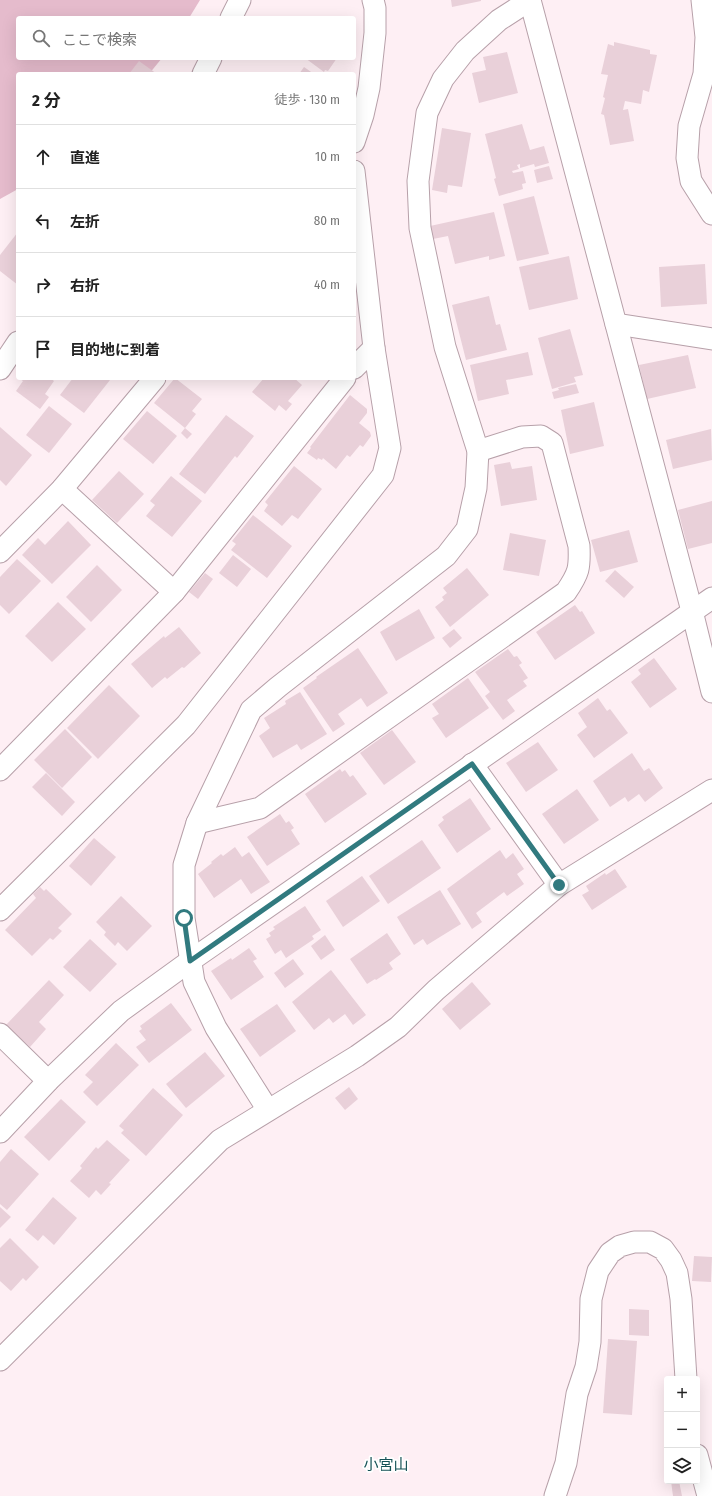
<!DOCTYPE html>
<html lang="ja">
<meta charset="utf-8">
<style>
:root{--surface:#fff;--page:#f2f2f2;--text:#222;--muted:#767676;--line:#e0e0e0}
body{margin:0;font-family:"Fira Sans Condensed","Noto Sans JP",sans-serif;background:var(--page);color:var(--text)}
.controls{position:absolute;right:12px;bottom:12px;display:grid;overflow:hidden;border-radius:4px;box-shadow:0 4px 16px #0002}
.controls button{width:36px;height:36px;display:grid;place-items:center;padding:0;border:0;border-bottom:1px solid var(--line);background:var(--surface);color:var(--text);font:20px sans-serif}
.stop{position:absolute;width:12px;height:12px;margin:-9px;border:3px solid #317a7f;border-radius:50%;background:#fff}
.stop.end{background:#317a7f;border-color:#fff;box-shadow:0 1px 4px #0008}
.list{margin:0;padding:0;list-style:none}
h2{display:flex;justify-content:space-between;align-items:center;height:52px;margin:0;padding:0 16px;font-size:17px}
h2 small{font-size:13px;font-weight:400;color:var(--muted)}
.list li{display:grid;grid-template-columns:26px 1fr auto;gap:12px;align-items:center;box-sizing:border-box;height:64px;padding:0 16px;border-top:1px solid var(--line)}
.list b{display:block;font-size:15px;white-space:nowrap}
.list em{font-size:13px;font-style:normal;color:var(--muted)}
.icon{flex:none;width:22px;height:22px;fill:none;stroke:currentColor;stroke-width:2;stroke-linecap:round;stroke-linejoin:round}
.map{position:relative;flex:none;width:712px;height:1496px;overflow:hidden}
.search{position:absolute;background:var(--surface);box-shadow:0 4px 16px #0002;left:16px;top:16px;width:340px;height:44px;display:flex;align-items:center;gap:10px;box-sizing:border-box;padding:0 14px;border-radius:4px;color:var(--muted);font-size:15px}
.panel{position:absolute;background:var(--surface);box-shadow:0 4px 16px #0002;left:16px;top:72px;width:340px;height:308px;border-radius:4px}
.map>svg:first-child{display:block}
.green{fill:#e5bbcc}
.building{fill:#e9d0d9}
.lines{fill:none;stroke-linecap:round;stroke-linejoin:round}
.street-casing{stroke:#b7a0a9;stroke-width:23}
.street{stroke:#fff;stroke-width:21}
.route{stroke:#317a7f;stroke-width:5}
.labels{text-anchor:middle;dominant-baseline:central;stroke-width:3.5;stroke-linejoin:round;paint-order:stroke}
.quarter-label{font-size:15px;fill:#155256;stroke:#fff}
</style>
<div class="map">
<svg width="712" height="1496" viewBox="0 0 712 1496">
<rect width="100%" height="100%" fill="#feeff4"/>
<path class="green" d="M0,0H200L189,18H18V58H162L149,74H18V189L0,199Z"/>
<g class="building">
<path d="M451,0H481V1L452,7Z"/>
<path d="M614,42L650,50V54L657,55L649,92L643,90L641,104L625,101L623,110L628,109L634,141L610,145L604,115L601,114L605,98L603,97L608,75L601,74L608,44L614,46Z"/>
<path d="M507,52L518,93L479,103L472,73L486,70L483,57Z"/>
<path d="M305,58H337L328,71L325,70L324,72Z"/>
<path d="M139,61L157,74H129Z"/>
<path d="M304,67L314,74H299Z"/>
<path d="M522,124L530,150L544,146L549,163L535,167L534,164L520,168V164L517,165L519,169L512,171L513,173L523,171L526,183L522,184L523,189L499,196L494,179L496,178L485,134Z"/>
<path d="M442,128L471,133L462,187L448,185L447,193L432,190Z"/>
<path d="M549,166L553,179L537,183L534,170Z"/>
<path d="M534,196L549,254L517,261L503,204Z"/>
<path d="M494,212L505,256L489,260V256L455,264L448,236L433,239L430,226Z"/>
<path d="M18,232V285L0,271V255Z"/>
<path d="M569,256L578,299L529,310L519,267Z"/>
<path d="M705,264L707,304L661,307L659,267Z"/>
<path d="M489,296L496,325L500,324L507,350L466,360L452,305Z"/>
<path d="M570,329L583,375L574,377L576,382L552,389L538,338Z"/>
<path d="M528,352L533,375L506,380L509,394L478,401L470,365Z"/>
<path d="M688,355L696,388L647,399L639,365Z"/>
<path d="M19,378H50L54,381L45,394L49,397L40,409L16,391L23,381Z"/>
<path d="M73,378H108L110,380L84,413L60,395Z"/>
<path d="M175,378L202,399L192,411L196,414L185,428L154,403Z"/>
<path d="M264,378H294L302,385L288,401L292,404L286,411L279,405L275,411L252,392Z"/>
<path d="M576,384L579,393L554,399L552,392L559,390L558,388Z"/>
<path d="M350,395L367,409V413L359,423L370,432L371,436L363,447L360,445L350,457L347,455L336,469L323,458L322,460L318,458L317,460L307,453L311,448L310,447Z"/>
<path d="M594,402L604,446L570,454L561,410Z"/>
<path d="M49,406L72,424L49,453L26,435Z"/>
<path d="M147,411L177,436L153,464L123,439Z"/>
<path d="M226,415L254,436L237,458L235,456L205,494L179,474Z"/>
<path d="M0,427L32,455L6,486L0,480Z"/>
<path d="M185,428L192,434L187,439L181,433Z"/>
<path d="M711,429L712,460L673,469L666,440Z"/>
<path d="M510,462L512,469L532,466L537,500L501,506L494,465Z"/>
<path d="M294,466L322,489L298,519L292,515L282,526L264,511L268,505L265,502Z"/>
<path d="M119,471L144,494L117,523L92,500Z"/>
<path d="M171,476L202,501L172,537L146,516L155,505L150,501Z"/>
<path d="M712,501V543L688,549L678,510Z"/>
<path d="M253,515L292,546L267,578L231,550L236,544L232,541Z"/>
<path d="M68,521L91,545L52,584L22,555L38,538L45,545Z"/>
<path d="M629,530L638,562L600,572L591,540Z"/>
<path d="M510,533L546,540L539,576L503,570Z"/>
<path d="M233,555L251,569L237,587L219,573Z"/>
<path d="M17,559L41,581L9,614L0,605V577Z"/>
<path d="M97,565L122,590L91,622L66,597Z"/>
<path d="M467,568L489,595L450,627L435,607L444,600L442,597L447,593L443,588Z"/>
<path d="M615,570L634,587L624,598L605,581Z"/>
<path d="M205,573L213,579L198,599L189,592Z"/>
<path d="M58,602L86,629L52,662L25,636Z"/>
<path d="M575,605L580,612L582,611L595,633L555,660L536,632Z"/>
<path d="M419,609L435,638L396,661L380,632Z"/>
<path d="M179,627L201,653L184,668L182,667L167,679L165,677L152,688L131,664L164,636L165,638Z"/>
<path d="M454,629L462,638L450,648L442,638Z"/>
<path d="M358,648L388,693L367,707L361,698L338,714L345,724L333,732L303,688L317,678L316,677Z"/>
<path d="M508,649L514,657L517,656L522,663L519,665L528,678L523,681L527,686L507,700L515,711L503,720L485,696L490,692L475,672Z"/>
<path d="M654,658L677,689L650,708L631,682L641,674L638,670Z"/>
<path d="M468,678L489,708L446,738L432,718L439,714L432,704Z"/>
<path d="M109,685L140,716L98,759L67,728Z"/>
<path d="M300,692L327,734L301,750L297,744L273,758L259,736L270,728L264,718L286,704L285,701Z"/>
<path d="M598,698L607,711L610,709L628,733L594,758L577,735L587,727L578,713Z"/>
<path d="M65,729L92,757L62,788L34,760Z"/>
<path d="M392,730L416,762L384,785L360,753Z"/>
<path d="M538,742L558,770L526,792L506,763Z"/>
<path d="M632,753L644,771L649,768L663,788L645,802L639,794L628,802L625,797L610,807L593,781Z"/>
<path d="M340,769L342,772L345,770L350,777L353,775L367,794L325,823L305,794Z"/>
<path d="M46,773L75,802L62,816L32,787Z"/>
<path d="M577,789L599,820L564,844L542,814Z"/>
<path d="M470,798L491,829L457,853L438,825L444,820L442,817Z"/>
<path d="M280,814L286,823L289,821L294,828L291,830L300,844L267,866L247,837Z"/>
<path d="M94,838L116,857L91,886L69,866Z"/>
<path d="M422,840L441,868L388,904L369,876Z"/>
<path d="M235,847L242,857L249,852L270,882L251,894L241,879L214,898L198,874L212,863L211,862L221,854L223,856Z"/>
<path d="M500,850L506,859L513,853L524,869L517,874L524,884L507,896L504,892L476,913L482,922L472,929L447,889Z"/>
<path d="M615,869L627,887L592,910L582,895L589,891L586,886L605,873L606,875Z"/>
<path d="M362,876L380,901L343,927L326,901Z"/>
<path d="M40,887L44,891L46,889L72,914L58,928L62,931L53,940L50,938L32,956L5,930L36,898L33,894Z"/>
<path d="M440,890L461,924L427,945L423,939L414,945L397,917Z"/>
<path d="M121,896L152,926L127,951L118,942L115,946L104,935L106,932L96,922Z"/>
<path d="M305,906L321,930L312,936L314,939L286,958L281,950L275,954L266,939L271,936L269,933L275,929L273,927Z"/>
<path d="M387,933L401,954L389,963L393,969L376,980L375,979L367,984L350,959Z"/>
<path d="M325,935L335,950L321,960L311,946Z"/>
<path d="M90,939L117,964L90,992L63,967Z"/>
<path d="M249,948L257,959L253,961L264,977L231,1000L211,971L231,958L232,960Z"/>
<path d="M293,959L304,974L285,988L274,973Z"/>
<path d="M331,970L366,1015L353,1025L345,1014L333,1023L329,1018L314,1030L292,1002Z"/>
<path d="M49,980L64,995L39,1022L46,1029L30,1047L6,1025Z"/>
<path d="M472,982L491,1004L460,1030L442,1009Z"/>
<path d="M171,1003L192,1030L149,1063L136,1047L146,1040L139,1031L142,1029L140,1026Z"/>
<path d="M277,1004L296,1031L260,1057L240,1029Z"/>
<path d="M116,1043L139,1065L97,1106L83,1092L93,1082L85,1075Z"/>
<path d="M205,1052L225,1076L186,1108L166,1084Z"/>
<path d="M349,1087L358,1099L345,1110L335,1098Z"/>
<path d="M153,1088L183,1115L146,1156L121,1133L124,1130L119,1126Z"/>
<path d="M61,1099L86,1122L49,1161L24,1137Z"/>
<path d="M107,1140L130,1160L109,1183L111,1184L101,1195L96,1190L89,1198L70,1181L82,1168L80,1166L96,1147L98,1149Z"/>
<path d="M11,1149L39,1174L7,1210L0,1204V1162Z"/>
<path d="M53,1197L77,1218L54,1245L43,1235L38,1241L25,1230Z"/>
<path d="M0,1207L11,1217L0,1228Z"/>
<path d="M10,1238L39,1267L26,1281L23,1278L11,1291L0,1281V1248Z"/>
<path d="M694,1256L712,1257L711,1282L692,1281Z"/>
<path d="M629,1309L649,1310V1336L629,1335Z"/>
<path d="M608,1339L637,1341L632,1415L603,1413Z"/>
<path d="M671,1481H679L682,1496H673Z"/>
</g>
<g class="lines">
<defs>
<g id="street">
<path d="M530,0L692,611L712,692"/>
<path d="M702,0L706,37L704,74L689,126L687,158L691,181L712,214"/>
<path d="M231,18L240,0"/>
<path d="M203,74L211,58"/>
<path d="M354,142L363,115L369,88L375,33V8L373,0"/>
<path d="M616,324L712,339"/>
<path d="M354,368L374,348"/>
<path d="M0,369L18,342"/>
<path d="M62,489L174,592"/>
<path d="M0,552L62,489L155,378"/>
<path d="M472,764L559,885"/>
<path d="M0,770L174,592L345,378"/>
<path d="M197,823L260,808L566,592C579,573 580,568 579,546L552,443L541,436L522,437L478,451"/>
<path d="M0,910L186,725L383,475L390,448L374,348L354,171"/>
<path d="M0,1034L48,1081"/>
<path d="M268,1110L216,1028L194,982L184,918V865L197,823L251,710L278,687L446,556L467,529L476,488L478,451L445,347L420,228L418,181L427,113L443,79L465,51L499,20L530,0"/>
<path d="M0,1132L48,1081L121,1011L190,961L712,598"/>
<path d="M0,1360L220,1140L357,1056L398,1027L436,990L559,885L712,790"/>
<path d="M697,1455L708,1496"/>
<path d="M555,1496L566,1463L577,1394L586,1367L590,1342L591,1299L598,1271L610,1253L620,1246L634,1242H650L663,1249L671,1260L677,1273L681,1299L686,1379"/>
</g>
</defs>
<use href="#street" class="street-casing"/>
<use href="#street" class="street"/>
</g>
<g class="lines">
<path class="route" d="M184,918L190,961L472,764L559,885"/>
</g>
<g class="labels">
<g class="quarter-label">
<text x="386" y="1465">小宮山</text>
</g>
</g>
</svg>
<div class="controls">
<button>+</button>
<button>−</button>
<button><svg class="icon" aria-label="layers" viewBox="0 0 24 24"><path d="M12 4l9 5-9 5-9-5zM3 14l9 5 9-5"/></svg></button>
</div>
<div class="stop" style="left:184px;top:918px"></div>
<div class="stop end" style="left:559px;top:885px"></div>
<div class="search"><svg class="icon" aria-label="search" viewBox="0 0 24 24"><circle cx="10" cy="10" r="6"/><path d="M15 15l6 6"/></svg>ここで検索</div>
<section class="panel">
<h2>2 分<small>徒歩 · 130 m</small></h2>
<ul class="list">
<li><svg class="icon" aria-label="ahead" viewBox="0 0 24 24"><path d="M12 20V5M6 11l6-6 6 6"/></svg><div><b>直進</b></div><em>10 m</em></li>
<li><svg class="icon" aria-label="left" viewBox="0 0 24 24"><path d="M17 20v-9H6M10 6l-5 5 5 5"/></svg><div><b>左折</b></div><em>80 m</em></li>
<li><svg class="icon" aria-label="right" viewBox="0 0 24 24"><path d="M7 20v-9h11M14 6l5 5-5 5"/></svg><div><b>右折</b></div><em>40 m</em></li>
<li><svg class="icon" aria-label="arrive" viewBox="0 0 24 24"><path d="M6 21V4h12l-3 4 3 4H6"/></svg><div><b>目的地に到着</b></div></li>
</ul>
</section>
</div>
